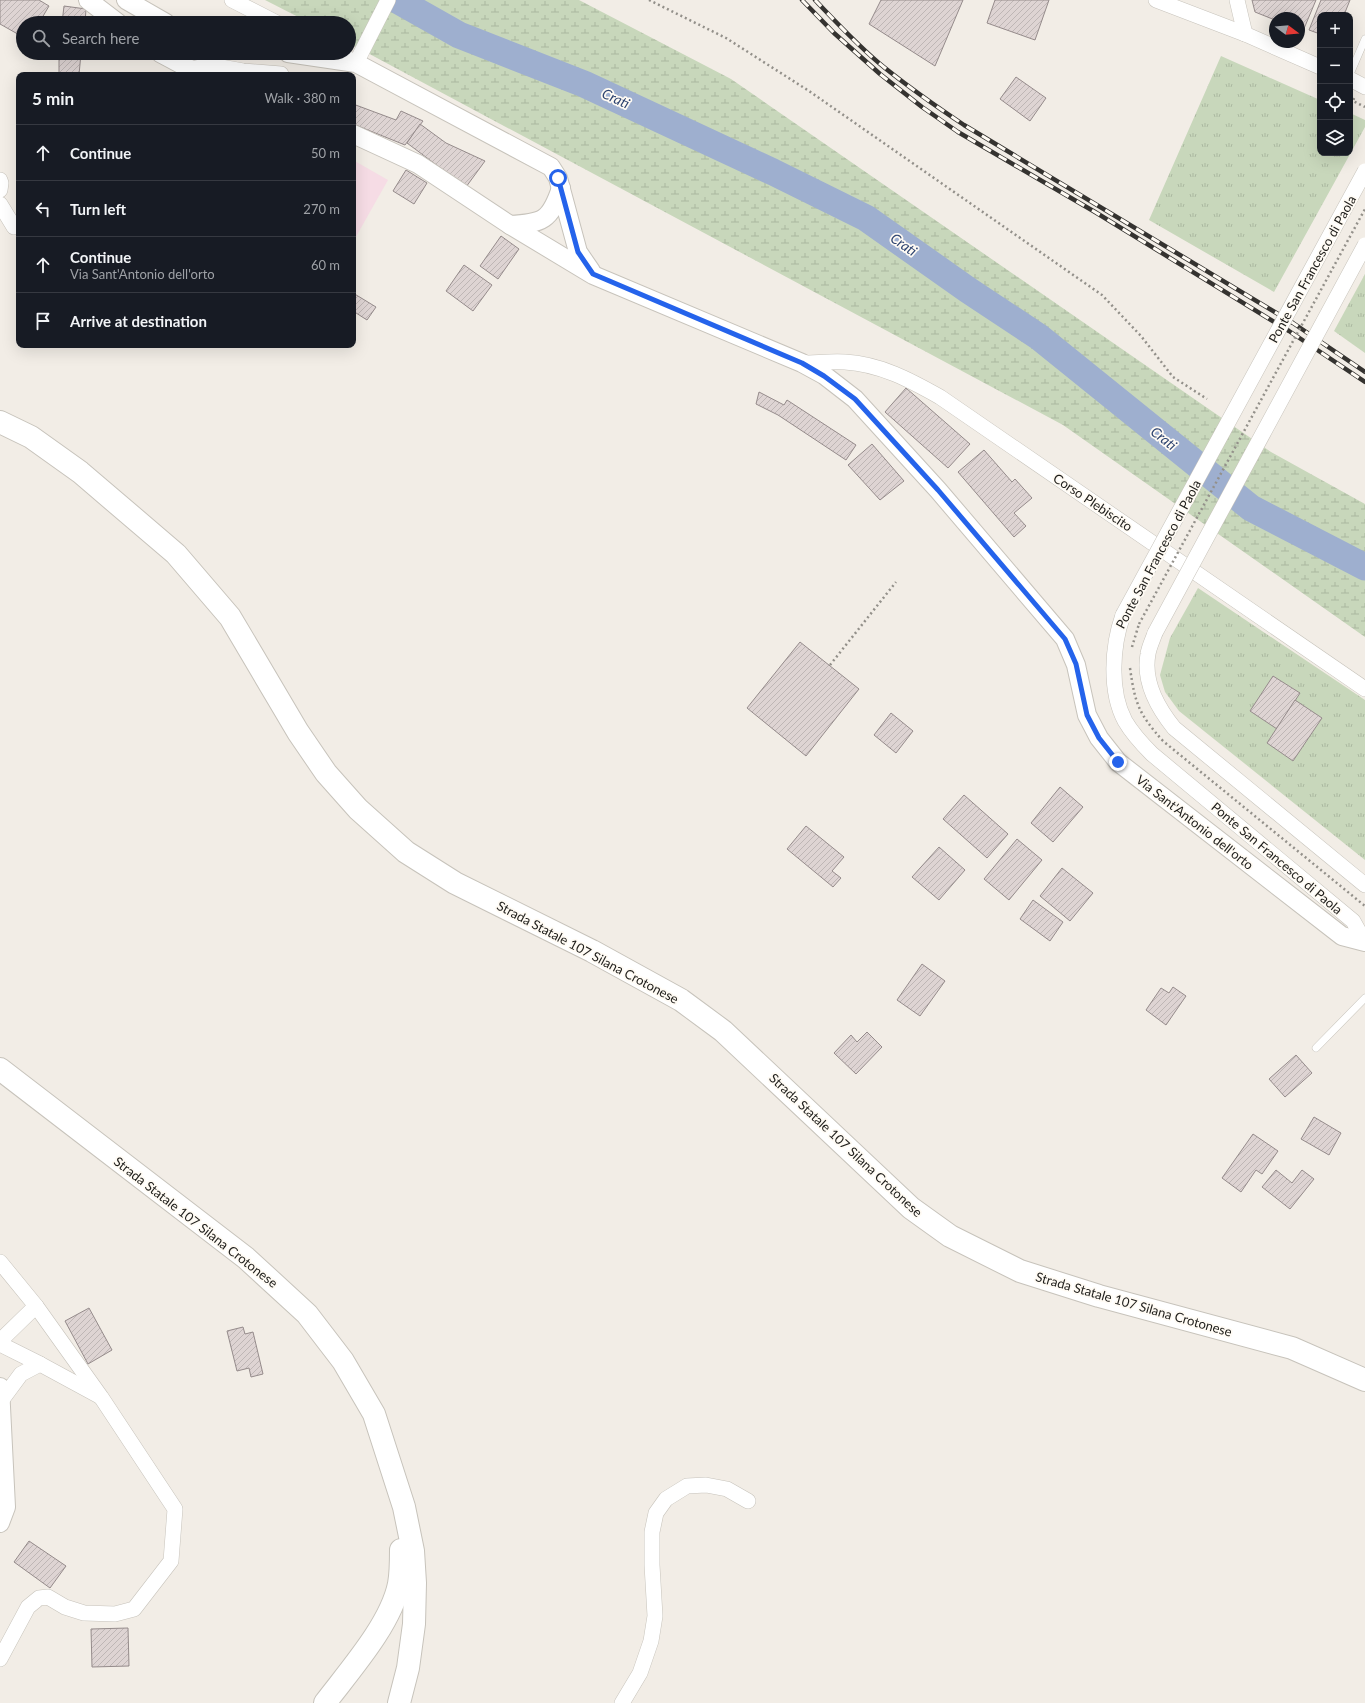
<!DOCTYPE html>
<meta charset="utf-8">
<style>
:root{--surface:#171b24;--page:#242831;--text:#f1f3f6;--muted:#9ea1a6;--line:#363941}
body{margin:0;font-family:Lato,sans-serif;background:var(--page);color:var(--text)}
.controls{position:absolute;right:12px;top:12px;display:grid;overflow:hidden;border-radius:8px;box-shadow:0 4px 16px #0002}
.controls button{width:36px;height:36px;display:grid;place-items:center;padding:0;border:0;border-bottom:1px solid var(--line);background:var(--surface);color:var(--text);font:20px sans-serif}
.compass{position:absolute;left:1269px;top:12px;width:36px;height:36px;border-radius:50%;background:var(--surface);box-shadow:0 4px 16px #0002;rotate:106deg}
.stop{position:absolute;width:12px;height:12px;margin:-9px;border:3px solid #2563eb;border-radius:50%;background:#fff}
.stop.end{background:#2563eb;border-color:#fff;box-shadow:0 1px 4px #0008}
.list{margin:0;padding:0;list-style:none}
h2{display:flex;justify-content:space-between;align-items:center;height:52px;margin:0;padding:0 16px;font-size:17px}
h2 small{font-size:13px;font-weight:400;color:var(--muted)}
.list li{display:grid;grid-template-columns:26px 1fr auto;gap:12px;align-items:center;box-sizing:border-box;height:56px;padding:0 16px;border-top:1px solid var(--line)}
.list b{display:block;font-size:15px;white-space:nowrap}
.list p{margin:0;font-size:13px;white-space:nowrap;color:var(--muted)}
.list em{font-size:13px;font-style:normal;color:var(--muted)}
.icon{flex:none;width:22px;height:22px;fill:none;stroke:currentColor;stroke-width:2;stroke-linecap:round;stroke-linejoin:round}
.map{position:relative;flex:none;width:1365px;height:1703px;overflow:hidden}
.search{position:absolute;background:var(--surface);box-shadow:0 4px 16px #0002;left:16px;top:16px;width:340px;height:44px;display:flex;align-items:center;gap:10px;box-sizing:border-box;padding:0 14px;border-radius:22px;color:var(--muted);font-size:15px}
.panel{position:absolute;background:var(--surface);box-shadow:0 4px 16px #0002;left:16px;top:72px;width:340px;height:276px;border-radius:8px}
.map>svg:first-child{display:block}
.education{fill:#f6dce5}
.grass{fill:url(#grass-tufts)}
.wetland{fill:url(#wetland-marsh)}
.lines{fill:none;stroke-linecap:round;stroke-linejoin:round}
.river{stroke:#9eafcf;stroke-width:27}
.building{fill:url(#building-hatch);stroke:#958b8b}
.service-casing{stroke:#c7c3bb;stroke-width:8}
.minor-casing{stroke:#c7c3bb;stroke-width:16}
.tertiary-casing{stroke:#c7c3bb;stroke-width:20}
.primary-casing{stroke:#c7c3bb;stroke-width:24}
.path{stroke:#93908a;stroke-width:2.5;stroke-dasharray:2 3;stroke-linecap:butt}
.service{stroke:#fff;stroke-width:7}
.minor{stroke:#fff;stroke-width:15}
.tertiary{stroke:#fff;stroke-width:18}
.primary{stroke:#fff;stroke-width:22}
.rail-casing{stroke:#353330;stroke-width:4.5}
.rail{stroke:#fffbf4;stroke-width:3;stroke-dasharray:9;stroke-linecap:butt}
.minor-bridge-casing{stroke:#c7c3bb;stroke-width:16;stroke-linecap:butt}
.path-bridge{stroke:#93908a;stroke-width:2.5;stroke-dasharray:2 3;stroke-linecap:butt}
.minor-bridge{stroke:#fff;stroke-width:15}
.route{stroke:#2563eb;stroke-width:5}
.labels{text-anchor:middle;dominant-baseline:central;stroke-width:3.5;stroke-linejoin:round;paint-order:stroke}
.street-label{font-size:13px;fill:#1e1d1a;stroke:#fffbf4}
.water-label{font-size:14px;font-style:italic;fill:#2e4470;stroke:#fffbf4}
</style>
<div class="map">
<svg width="1365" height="1703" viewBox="0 0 1365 1703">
<defs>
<pattern id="grass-tufts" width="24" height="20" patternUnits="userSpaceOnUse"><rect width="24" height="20" fill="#c8d7bb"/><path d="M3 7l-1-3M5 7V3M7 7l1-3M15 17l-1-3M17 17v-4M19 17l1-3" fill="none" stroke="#abb8a0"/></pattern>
<pattern id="wetland-marsh" width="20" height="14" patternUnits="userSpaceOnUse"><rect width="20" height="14" fill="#c8d7bb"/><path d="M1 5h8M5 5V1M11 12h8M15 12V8" fill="none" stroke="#abb8a0"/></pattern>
<pattern id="building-hatch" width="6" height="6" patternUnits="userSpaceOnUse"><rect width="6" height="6" fill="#ded4d3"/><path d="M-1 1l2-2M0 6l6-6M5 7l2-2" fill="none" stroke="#beb6b5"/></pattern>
</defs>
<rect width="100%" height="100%" fill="#f2ede6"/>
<path class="education" d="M353,160L388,180L353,242Z"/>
<g class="grass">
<path d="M1221,56L1320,100V153H1350V113L1365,120V127L1274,292L1149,220Z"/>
<path d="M1365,274V353L1334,331Z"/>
<path d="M1198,588L1365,700V860L1179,711L1165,692L1160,675L1170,638Z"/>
</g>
<path class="wetland" d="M265,0H579L731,79L1271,452L1365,504V637L1063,425L349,43V23H310Z"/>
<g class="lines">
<path class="river" d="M397,0L459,35L584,84L773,172L866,218L968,290L1039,337L1251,508L1365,567"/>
</g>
<g class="building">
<path d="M0,0H39L49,6L39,23H23V37L0,24Z"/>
<path d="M881,0H963L935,66L869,24Z"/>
<path d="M995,0H1049L1035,40L987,23Z"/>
<path d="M1252,0H1316L1303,31L1299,30V18H1275V20L1255,12Z"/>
<path d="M1321,0H1350L1344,15H1320V34L1309,30Z"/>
<path d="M64,6L86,9L85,23H62Z"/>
<path d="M59,53H81L79,75H59Z"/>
<path d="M1016,77L1046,98L1030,121L1000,99Z"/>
<path d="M353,104L396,120L401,111L423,121L405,145L353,124Z"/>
<path d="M420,124L446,143L485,161L466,187L407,143Z"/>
<path d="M406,170L427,183L414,204L393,191Z"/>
<path d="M501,236L519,249L498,279L480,266Z"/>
<path d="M464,265L492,285L473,311L446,291Z"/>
<path d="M353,293L376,307L367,320L353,311Z"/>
<path d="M906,388L970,444L948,468L885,412Z"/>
<path d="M759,392L784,405L787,400L856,445L846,460L778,415L756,404Z"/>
<path d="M872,444L904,481L880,500L848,465Z"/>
<path d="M984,450L1012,482L1015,479L1032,498L1014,513L1026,526L1014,537L958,472Z"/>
<path d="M800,642L859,689L806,756L747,708Z"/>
<path d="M1273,676L1300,693L1277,729L1250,711Z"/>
<path d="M1295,700L1322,718L1293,761L1267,743Z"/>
<path d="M891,713L913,731L896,753L874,735Z"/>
<path d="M1060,787L1083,807L1053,842L1031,823Z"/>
<path d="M964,795L1008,834L987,858L943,819Z"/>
<path d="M806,826L844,857L832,871L841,878L833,887L787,849Z"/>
<path d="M1017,839L1042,860L1009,900L984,879Z"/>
<path d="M939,847L965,870L939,900L912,877Z"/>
<path d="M1062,868L1093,893L1070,921L1040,896Z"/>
<path d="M1033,900L1063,922L1050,941L1020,919Z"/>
<path d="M922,964L945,981L920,1016L897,1000Z"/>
<path d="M1173,987L1186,996L1166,1025L1146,1010L1161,988L1169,993Z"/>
<path d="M867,1032L882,1047L856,1074L834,1053L851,1035L857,1042Z"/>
<path d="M1296,1055L1312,1073L1285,1097L1269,1079Z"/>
<path d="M1314,1117L1341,1133L1329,1155L1301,1139Z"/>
<path d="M1253,1134L1278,1151L1262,1174L1256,1170L1241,1192L1222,1178Z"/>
<path d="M1276,1170L1292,1183L1302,1170L1314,1179L1290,1209L1262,1187Z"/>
<path d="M89,1308L112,1350L88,1364L65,1321Z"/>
<path d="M243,1327L245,1334L253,1332L263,1374L251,1377L249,1368L237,1371L227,1331Z"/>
<path d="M29,1541L66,1566L50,1588L14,1562Z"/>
<path d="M128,1628L129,1666L92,1667L91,1629Z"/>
</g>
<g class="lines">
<defs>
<g id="service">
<path d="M1350,74L1365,39"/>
<path d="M1316,1048L1365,998"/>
</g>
<g id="minor">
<path d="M232,0L277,23"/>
<path d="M1156,0L1245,34L1320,67"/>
<path d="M1237,0L1245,34"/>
<path d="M347,58L356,63L388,0"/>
<path d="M190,69L210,65L243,71L281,74"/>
<path d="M1350,79L1365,87"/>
<path d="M0,180L1,183L0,190"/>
<path d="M0,204L14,227"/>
<path d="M802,363C816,363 831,361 845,362C880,364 910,380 940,397L1365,689"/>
<path d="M1123,615C1112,646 1109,691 1125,721C1132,733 1142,744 1152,754L1353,921L1365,942"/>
<path d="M1155,633C1153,639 1149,647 1148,654C1143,681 1157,707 1174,728L1365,885"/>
<path d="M0,1262L36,1306L101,1397L175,1509L171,1561L134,1609L115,1614L84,1613L65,1607L48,1597L39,1598L28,1607L0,1659"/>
<path d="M0,1341L36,1306"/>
<path d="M0,1344L40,1364"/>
<path d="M1,1401L21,1374L40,1364L99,1396"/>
<path d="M622,1703L640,1673L651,1641L655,1616L652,1565V1532L656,1513L666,1499L687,1486L706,1485L727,1489L748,1501"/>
</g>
<g id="tertiary">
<path d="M88,0L118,23"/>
<path d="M126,0L166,23"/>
<path d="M160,53L190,69L206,75"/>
<path d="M288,53L356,63L551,167L558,178L578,252L591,271"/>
<path d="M353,134L418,164L510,225L593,275L802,363L824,375L855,399L938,490L1065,639L1076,665L1087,715L1099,738L1118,762L1342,936L1365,942"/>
<path d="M510,225C543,223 550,221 561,188"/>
<path d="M0,1387L6,1507L0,1523"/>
</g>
<g id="primary">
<path d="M0,422L31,437L80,472L176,554L230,617L298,732L326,773L358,809L406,852L455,883L592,951L681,1000L723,1031L911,1208L950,1236L1020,1271L1099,1296L1292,1348L1365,1380"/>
<path d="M0,1069L246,1258L307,1314L343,1361L374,1414L404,1507L413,1551L415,1583L414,1624L408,1668L399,1703"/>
<path d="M325,1703C350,1670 391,1624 399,1584C401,1573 401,1561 401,1550"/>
</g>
</defs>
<use href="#service" class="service-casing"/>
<use href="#minor" class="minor-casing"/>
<use href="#tertiary" class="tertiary-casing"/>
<use href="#primary" class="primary-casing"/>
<g class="path">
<path d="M649,0L726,38L809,91L1102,295L1141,336L1173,377L1207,399"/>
<path d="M1354,98L1353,101L1365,107"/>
<path d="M1132,647L1139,624"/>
<path d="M830,665L896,582"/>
<path d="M1130,668C1135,704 1139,714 1163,741L1365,906"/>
</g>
<use href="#service" class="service"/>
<use href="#minor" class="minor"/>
<use href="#tertiary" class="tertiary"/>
<use href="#primary" class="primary"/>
<defs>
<g id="rail">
<path d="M802,0L834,33L880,74L922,107L958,132L1095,212L1289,331L1365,382"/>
<path d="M815,0C837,23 860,48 885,68C910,88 937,107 964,125L1293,323L1365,372"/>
</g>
</defs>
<use href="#rail" class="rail-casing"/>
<use href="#rail" class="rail"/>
<defs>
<g id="minor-bridge">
<path d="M1123,615L1365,171"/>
<path d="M1155,633L1365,245"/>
</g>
</defs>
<use href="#minor-bridge" class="minor-bridge-casing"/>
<path class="path-bridge" d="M1139,624L1365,209"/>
<use href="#minor-bridge" class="minor-bridge"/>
</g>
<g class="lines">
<path class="route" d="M558,178L578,252L593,274L802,363L824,376L855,399L938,490L1065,639L1076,664L1087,715L1099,738L1118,762"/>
</g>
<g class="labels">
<g class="street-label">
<text transform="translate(1312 269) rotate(-61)">Ponte San Francesco di Paola</text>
<text transform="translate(1093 502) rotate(34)">Corso Plebiscito</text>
<text transform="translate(1158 554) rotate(-62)">Ponte San Francesco di Paola</text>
<text transform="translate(1195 822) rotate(38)">Via Sant'Antonio dell'orto</text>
<text transform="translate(1277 858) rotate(40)">Ponte San Francesco di Paola</text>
<text transform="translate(588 952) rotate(28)">Strada Statale 107 Silana Crotonese</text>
<text transform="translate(846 1145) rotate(43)">Strada Statale 107 Silana Crotonese</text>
<text transform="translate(196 1222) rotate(38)">Strada Statale 107 Silana Crotonese</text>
<text transform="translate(1134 1304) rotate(16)">Strada Statale 107 Silana Crotonese</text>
</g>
<g class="water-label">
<text transform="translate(616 98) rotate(25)">Crati</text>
<text transform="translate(904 244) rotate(35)">Crati</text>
<text transform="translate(1164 438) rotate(39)">Crati</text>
</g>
</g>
</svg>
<div class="controls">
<button>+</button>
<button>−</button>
<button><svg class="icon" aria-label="locate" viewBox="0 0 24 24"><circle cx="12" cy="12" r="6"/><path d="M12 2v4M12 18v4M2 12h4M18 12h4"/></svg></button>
<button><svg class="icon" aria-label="layers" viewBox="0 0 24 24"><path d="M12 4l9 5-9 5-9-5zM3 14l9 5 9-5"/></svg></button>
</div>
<svg class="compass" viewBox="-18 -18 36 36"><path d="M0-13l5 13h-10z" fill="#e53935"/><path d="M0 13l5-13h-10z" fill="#9ea1a6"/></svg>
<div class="stop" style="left:558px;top:178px"></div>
<div class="stop end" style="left:1118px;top:762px"></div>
<div class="search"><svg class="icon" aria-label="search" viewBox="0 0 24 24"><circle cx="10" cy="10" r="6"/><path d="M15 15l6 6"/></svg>Search here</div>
<section class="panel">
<h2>5 min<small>Walk · 380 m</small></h2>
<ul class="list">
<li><svg class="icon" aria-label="ahead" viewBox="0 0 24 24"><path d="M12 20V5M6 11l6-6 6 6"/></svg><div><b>Continue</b></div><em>50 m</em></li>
<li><svg class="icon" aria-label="left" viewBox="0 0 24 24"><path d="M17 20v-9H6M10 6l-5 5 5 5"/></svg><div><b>Turn left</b></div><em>270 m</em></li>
<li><svg class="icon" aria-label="ahead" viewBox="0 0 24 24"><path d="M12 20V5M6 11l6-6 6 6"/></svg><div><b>Continue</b><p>Via Sant'Antonio dell'orto</p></div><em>60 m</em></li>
<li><svg class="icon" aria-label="arrive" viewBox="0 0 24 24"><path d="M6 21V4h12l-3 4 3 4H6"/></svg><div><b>Arrive at destination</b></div></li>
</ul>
</section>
</div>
